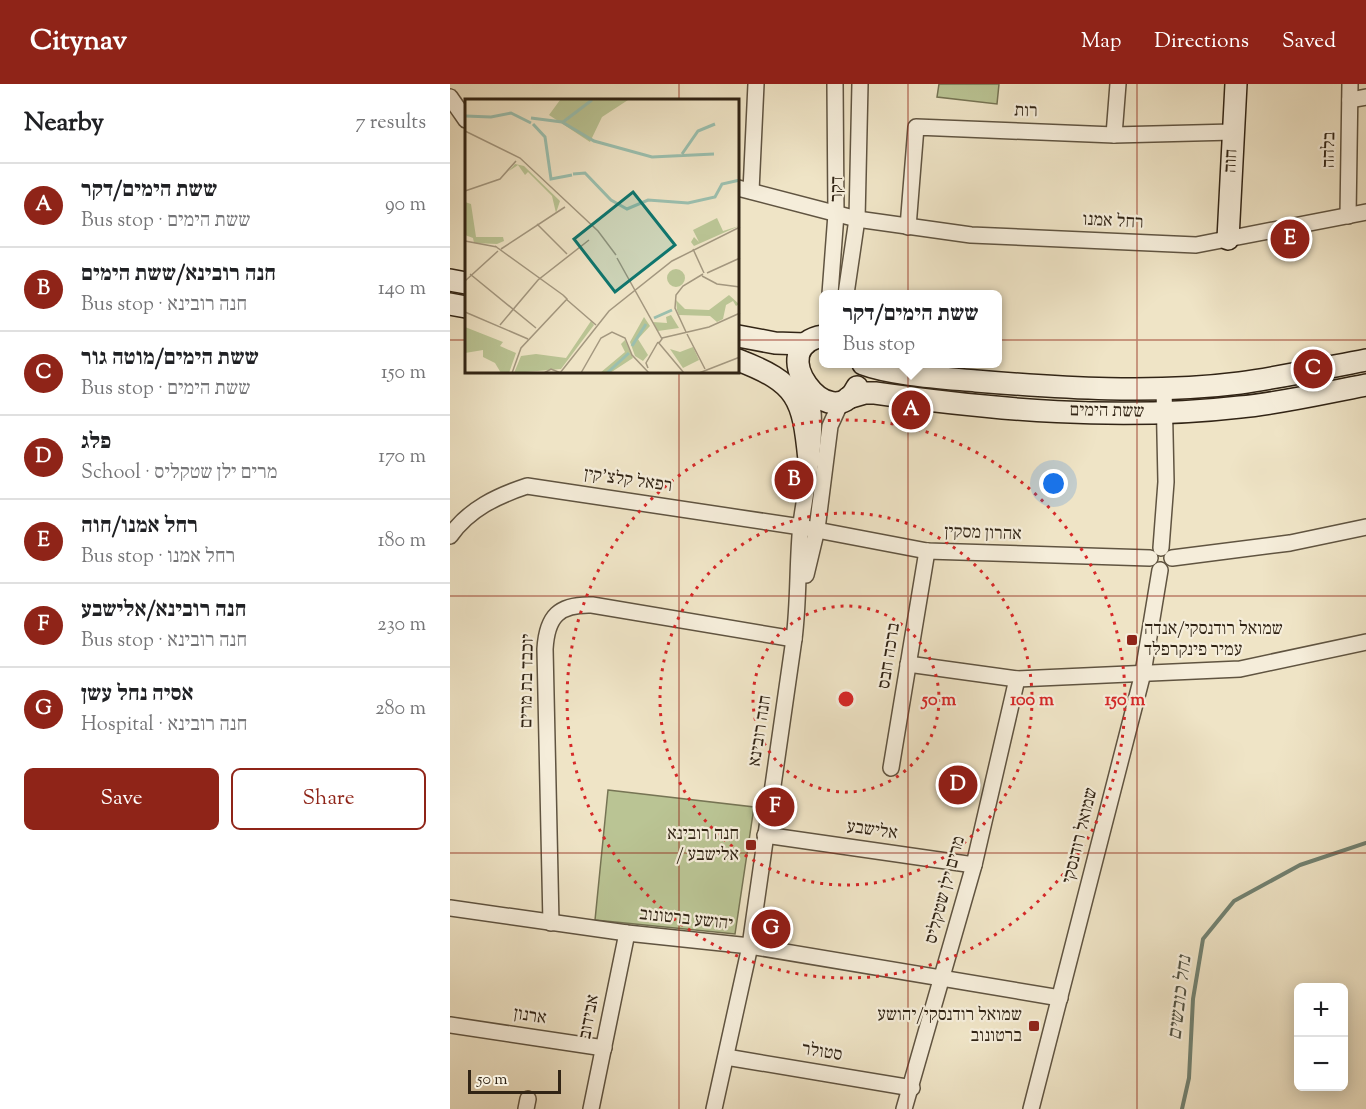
<!DOCTYPE html>
<meta charset="utf-8">
<style>
:root{--surface:#fff;--page:#f6f6f6;--text:#202124;--muted:#757577;--line:#e0e0e0;--accent:#8f2418}
body{margin:0;font-family:"Sorts Mill Goudy","Frank Ruhl Libre",serif;background:var(--page);color:var(--text)}
.controls{position:absolute;right:18px;bottom:18px;display:grid;overflow:hidden;border-radius:9px;box-shadow:0 3px 15px #0003}
.controls button{width:54px;height:54px;display:grid;place-items:center;padding:0;border:0;border-bottom:2px solid var(--line);background:var(--surface);color:var(--text);font:30px sans-serif}
.scale{position:absolute;left:18px;bottom:15px;width:93px;box-sizing:border-box;padding-left:6px;border:3px solid #312415;border-top:0;font-size:16px;line-height:21px;white-space:nowrap;color:#312415;-webkit-text-stroke:4px #f5edda;paint-order:stroke}
.you{position:absolute;left:604px;top:400px;width:21px;height:21px;margin:-15px;border:4px solid #fff;border-radius:50%;background:#1a73e8;box-shadow:0 0 0 9px #1a73e833}
.badge{display:grid;place-items:center;width:39px;height:39px;border-radius:50%;background:var(--accent);color:#fff;font-size:20px;font-weight:700}
.pin{position:absolute;translate:-50% -50%;border:3px solid #fff;box-shadow:0 2px 6px #0006}
.popup{position:absolute;left:369px;top:206px;width:183px;height:78px;box-sizing:border-box;display:grid;place-content:center;border-radius:9px;background:var(--surface);filter:drop-shadow(0 2px 4px #0005);font-size:20px;white-space:nowrap;color:var(--muted)}
.popup b{font-size:22px;color:var(--text)}
.popup::after{content:'';position:absolute;left:50%;top:100%;margin-left:-12px;border:12px solid transparent;border-top-color:var(--surface)}
.list{margin:0;padding:0;list-style:none}
h2{display:flex;justify-content:space-between;align-items:center;height:78px;margin:0;padding:0 24px;font-size:26px}
h2 small{font-size:20px;font-weight:400;color:var(--muted)}
.list li{display:grid;grid-template-columns:39px 1fr auto;gap:18px;align-items:center;box-sizing:border-box;height:84px;padding:0 24px;border-top:2px solid var(--line)}
.list b{display:block;font-size:22px;white-space:nowrap}
.list p{margin:0;font-size:20px;white-space:nowrap;color:var(--muted)}
.list em{font-size:20px;font-style:normal;color:var(--muted)}
.actions{display:flex;gap:12px;padding:18px 24px}
.actions a{flex:1;padding:14px 0;border:2px solid var(--accent);border-radius:9px;text-align:center;font-size:21px;color:var(--accent)}
.actions .main{background:var(--accent);color:#fff}
.map{position:relative;flex:none;width:916px;height:1025px;overflow:hidden}
header{display:flex;align-items:center;gap:36px;box-sizing:border-box;height:84px;padding:0 30px;background:var(--accent);color:#fff}
header strong{font-size:28px}
nav{display:flex;gap:33px;margin-inline-start:auto;font-size:21px}
main{display:flex}
aside{flex:1;background:var(--surface)}
.map>svg:first-child{display:block}
.green{fill:#bac494;stroke:#767454;stroke-width:1.5}
.lines{fill:none;stroke-linecap:round;stroke-linejoin:round}
.stream{stroke:#718171;stroke-width:4}
.street-casing{stroke:#605441;stroke-width:18}
.secondary-casing{stroke:#312415;stroke-width:24}
.street{stroke:#f5edda;stroke-width:15}
.secondary{stroke:#f5edda;stroke-width:21}
.grid{fill:none;stroke:#8f2418;stroke-width:1.5;stroke-opacity:0.55}
.ring{fill:none;stroke:#d62828;stroke-width:3;stroke-dasharray:3 6}
.poi-dot{fill:#8f2418;stroke:#f5edda;stroke-width:2}
.labels{text-anchor:middle;dominant-baseline:central;stroke-width:4.5;stroke-linejoin:round;paint-order:stroke}
.street-label{font-size:18px;fill:#312415;stroke:#f5edda}
.poi-label{font-size:18px;fill:#312415;stroke:#f5edda;text-anchor:end}
.water-label{font-size:20px;font-style:italic;fill:#515243;stroke:#f5edda}
.inset-river{fill:none;stroke:#9bbfae;stroke-width:3}
.inset-road{fill:none;stroke:#a3977f;stroke-width:1.5}
.view{fill:#0f766e;fill-opacity:0.15;stroke:#0f766e;stroke-width:3}
.inset-edge{fill:none;stroke:#312415;stroke-width:3}
.centre{fill:#d62828;stroke:#f5edda;stroke-width:3}
.ring-label{font-size:18px;text-anchor:middle;font-weight:bold;fill:#d62828;stroke:#f5edda;stroke-width:4.5;stroke-linejoin:round;paint-order:stroke}
</style>
<header>
<strong>Citynav</strong>
<nav><a>Map</a><a>Directions</a><a>Saved</a></nav>
</header>
<main>
<aside>
<h2>Nearby<small>7 results</small></h2>
<ul class="list">
<li><span class="badge">A</span><div><b>ששת הימים/דקר</b><p>Bus stop · ששת הימים</p></div><em>90 m</em></li>
<li><span class="badge">B</span><div><b>חנה רובינא/ששת הימים</b><p>Bus stop · חנה רובינא</p></div><em>140 m</em></li>
<li><span class="badge">C</span><div><b>ששת הימים/מוטה גור</b><p>Bus stop · ששת הימים</p></div><em>150 m</em></li>
<li><span class="badge">D</span><div><b>פלג</b><p>School · מרים ילן שטקליס</p></div><em>170 m</em></li>
<li><span class="badge">E</span><div><b>רחל אמנו/חוה</b><p>Bus stop · רחל אמנו</p></div><em>180 m</em></li>
<li><span class="badge">F</span><div><b>חנה רובינא/אלישבע</b><p>Bus stop · חנה רובינא</p></div><em>230 m</em></li>
<li><span class="badge">G</span><div><b>אסיה נחל עשן</b><p>Hospital · חנה רובינא</p></div><em>280 m</em></li>
</ul>
<div class="actions"><a class="main">Save</a><a>Share</a></div>
</aside>
<div class="map">
<svg width="916" height="1025" viewBox="0 0 916 1025">
<rect width="100%" height="100%" fill="#efe4c6"/>
<filter id="stains"><feTurbulence type="fractalNoise" baseFrequency=".00333" numOctaves="4"/><feColorMatrix values="0 0 0 0 .2 0 0 0 0 .09 0 0 0 0 .02 0 0 0 .5 -.17"/></filter>
<radialGradient id="worn" r=".72"><stop offset=".6" stop-color="#630" stop-opacity="0"/><stop offset="1" stop-color="#630" stop-opacity=".3"/></radialGradient>
<g class="green">
<path d="M489,0H549L547,20L487,13Z"/>
<path d="M158,706L304,723L285,850L145,836Z"/>
</g>
<g class="lines">
<path class="stream" d="M732,1025L739,994L743,915L753,855L784,817L850,781L916,759"/>
<defs>
<g id="street">
<path d="M0,13L16,36"/>
<path d="M900,16L916,13"/>
<path d="M664,51L668,0"/>
<path d="M288,104L407,135L521,151L746,161L916,128"/>
<path d="M301,107L306,0"/>
<path d="M898,132L900,0"/>
<path d="M458,143L466,43L664,51L783,48"/>
<path d="M380,210L386,130L385,0"/>
<path d="M396,210L407,135L410,0"/>
<path d="M0,452C19,425 47,412 77,402L351,443L477,467L700,474"/>
<path d="M711,464L716,398L714,304"/>
<path d="M722,474L840,459L916,443"/>
<path d="M356,491L367,445L380,342L391,318"/>
<path d="M458,580L567,595L790,585L916,558"/>
<path d="M441,684L477,467"/>
<path d="M315,751L524,781"/>
<path d="M0,824L177,849L300,862L610,914"/>
<path d="M101,839L95,565C97,532 109,520 142,521L344,555"/>
<path d="M0,941L154,964"/>
<path d="M276,973L462,1004"/>
<path d="M76,1025L78,1015"/>
<path d="M141,1025L177,849"/>
<path d="M264,1025L300,862L344,555C349,517 347,479 351,440C356,398 372,344 358,303"/>
<path d="M454,1025L524,781L567,595"/>
<path d="M581,1025L693,589L710,486"/>
</g>
<g id="secondary">
<path d="M778,155L786,0"/>
<path d="M0,196L16,199"/>
<path d="M0,220L16,223"/>
<path d="M288,252L325,259L355,260"/>
<path d="M374,252C310,261 381,356 407,303"/>
<path d="M288,276C348,299 353,314 359,376"/>
<path d="M413,280C442,291 494,294 526,297C613,304 703,310 790,299C832,293 874,284 916,276"/>
<path d="M398,314L415,309H425C545,326 669,337 790,323C832,319 874,309 916,301"/>
</g>
</defs>
<use href="#street" class="street-casing"/>
<use href="#secondary" class="secondary-casing"/>
<use href="#street" class="street"/>
<use href="#secondary" class="secondary"/>
</g>
<path class="grid" d="M229,0V16M458,0V1025M687,0V1025M0,256H16M288,256H916M229,288V1025M0,512H916M0,769H916"/>
<g class="ring">
<circle cx="396" cy="615" r="93"/>
<circle cx="396" cy="615" r="186"/>
<circle cx="396" cy="615" r="279"/>
</g>
<g class="poi-dot">
<rect x="676" y="550" width="12" height="12" rx="3"/>
<rect x="295" y="755" width="12" height="12" rx="3"/>
<rect x="578" y="936" width="12" height="12" rx="3"/>
</g>
<g class="labels">
<g class="street-label">
<text transform="translate(576 28) rotate(2)">רות</text>
<text transform="translate(880 66) rotate(-89)">בלהה</text>
<text transform="translate(782 77) rotate(-87)">חוה</text>
<text transform="translate(388 105) rotate(-89)">דקר</text>
<text transform="translate(663 138) rotate(3)">רחל אמנו</text>
<text transform="translate(657 328) rotate(1)">ששת הימים</text>
<text transform="translate(178 397) rotate(8)">רפאל קלצ'קין</text>
<text transform="translate(533 450) rotate(2)">אהרון מסקין</text>
<text transform="translate(440 572) rotate(-81)">ברכה חבס</text>
<text transform="translate(78 597) rotate(-89)">יוכבד בת מרים</text>
<text transform="translate(311 647) rotate(-81)">חנה רובינא</text>
<text transform="translate(422 747) rotate(8)">אלישבע</text>
<text transform="translate(631 752) rotate(-76)">שמואל רודנסקי</text>
<text transform="translate(496 806) rotate(-75)">מרים ילן שטקליס</text>
<text transform="translate(236 836) rotate(6)">יהושע ברטונוב</text>
<text transform="translate(80 933) rotate(9)">ארנון</text>
<text transform="translate(140 933) rotate(-79)">אבידוב</text>
<text transform="translate(372 969) rotate(9)">סטולר</text>
</g>
<g class="poi-label">
<text x="694" y="546" text-anchor="start">שמואל רודנסקי/אנדה<tspan x="694" dy="21">עמיר פינקרפלד</tspan></text>
<text x="289" y="751">חנה רובינא<tspan x="289" dy="21">/ אלישבע</tspan></text>
<text x="572" y="932">שמואל רודנסקי/יהושע<tspan x="572" dy="21">ברטונוב</tspan></text>
</g>
<g class="water-label">
<text transform="translate(731 914) rotate(-83)">נחל כובשים</text>
</g>
</g>
<g transform="translate(15 15)">
<rect width="274" height="274" fill="#efe4c6"/>
<path d="M95,1H163L137,18L125,43L84,16ZM50,65L59,67L95,102L91,114L87,97L63,73L60,76L53,66L44,72ZM0,103L6,105L11,138H38L39,142L32,145L9,144L8,139L0,136ZM252,119L258,132L274,127L229,147L226,143L229,138L234,143L228,131ZM202 179a9 9 0 1 1 18 0a9 9 0 1 1-18 0ZM264,196L274,205L271,207L268,202L261,206L258,220L252,223L245,217L214,216L212,211L211,201L220,210L244,211ZM206,216L214,229L193,232L188,223L202,224L201,218ZM179,218L185,227L173,240L183,256L178,262L170,257L165,243ZM126,222L129,226L96,270L49,274L56,257L71,255L101,259ZM0,228L38,243L35,247L51,254L44,274H36L30,264L18,258V251L0,254ZM160,241L168,259L145,274H135L160,253L156,245ZM228,248L234,261L218,269L205,250L215,253Z" fill="#bac494"/>
<path class="inset-river" d="M0,17L26,18L46,14L66,24M66,19L97,23L129,42L187,58L249,55M98,23L127,1M68,25L80,38L86,80L107,76M217,55L233,32L250,25M108,75L120,74L146,101L162,110L183,101L223,104L250,98L257,85L275,81M189,219L207,211M167,247L181,225M142,274L164,254"/>
<path class="inset-road" d="M0,32L55,59L133,132L151,156M0,92L35,80L51,62M72,125L102,155M0,142L32,148M30,147L98,196M36,150L100,108M228,150L239,174M152,159L197,240L194,244M242,174L275,159M5,175L71,229M237,177L252,185L275,188M0,182L33,152M101,200L131,226M0,213L63,240M35,226L73,181L124,141M221,233L210,209L211,196L218,187L238,175M222,235L240,270M197,239L244,228L275,214M193,243L219,274M183,269L181,264L193,243M47,274L56,249L102,200L98,196M79,274L86,270L96,274M95,274L144,212L207,162L275,128M116,274L136,239L147,233L160,239L167,256L184,274M234,274L275,258"/>
<path class="view" d="M168,93L210,146L150,193L109,140Z"/>
<rect width="274" height="274" class="inset-edge"/>
</g>
<circle cx="396" cy="615" r="9" class="centre"/>
<g class="ring-label">
<text x="489" y="621">50 m</text>
<text x="582" y="621">100 m</text>
<text x="675" y="621">150 m</text>
</g>
<rect width="100%" height="100%" filter="url(#stains)"/>
<rect width="100%" height="100%" fill="url(#worn)"/>
</svg>
<div class="controls">
<button>+</button>
<button>−</button>
</div>
<div class="scale">50 m</div>
<div class="you"></div>
<div class="pin badge" style="left:461px;top:326px">A</div>
<div class="popup"><b>ששת הימים/דקר</b>Bus stop</div>
<div class="pin badge" style="left:344px;top:396px">B</div>
<div class="pin badge" style="left:863px;top:285px">C</div>
<div class="pin badge" style="left:508px;top:701px">D</div>
<div class="pin badge" style="left:840px;top:155px">E</div>
<div class="pin badge" style="left:325px;top:723px">F</div>
<div class="pin badge" style="left:321px;top:845px">G</div>
</div>
</main>
